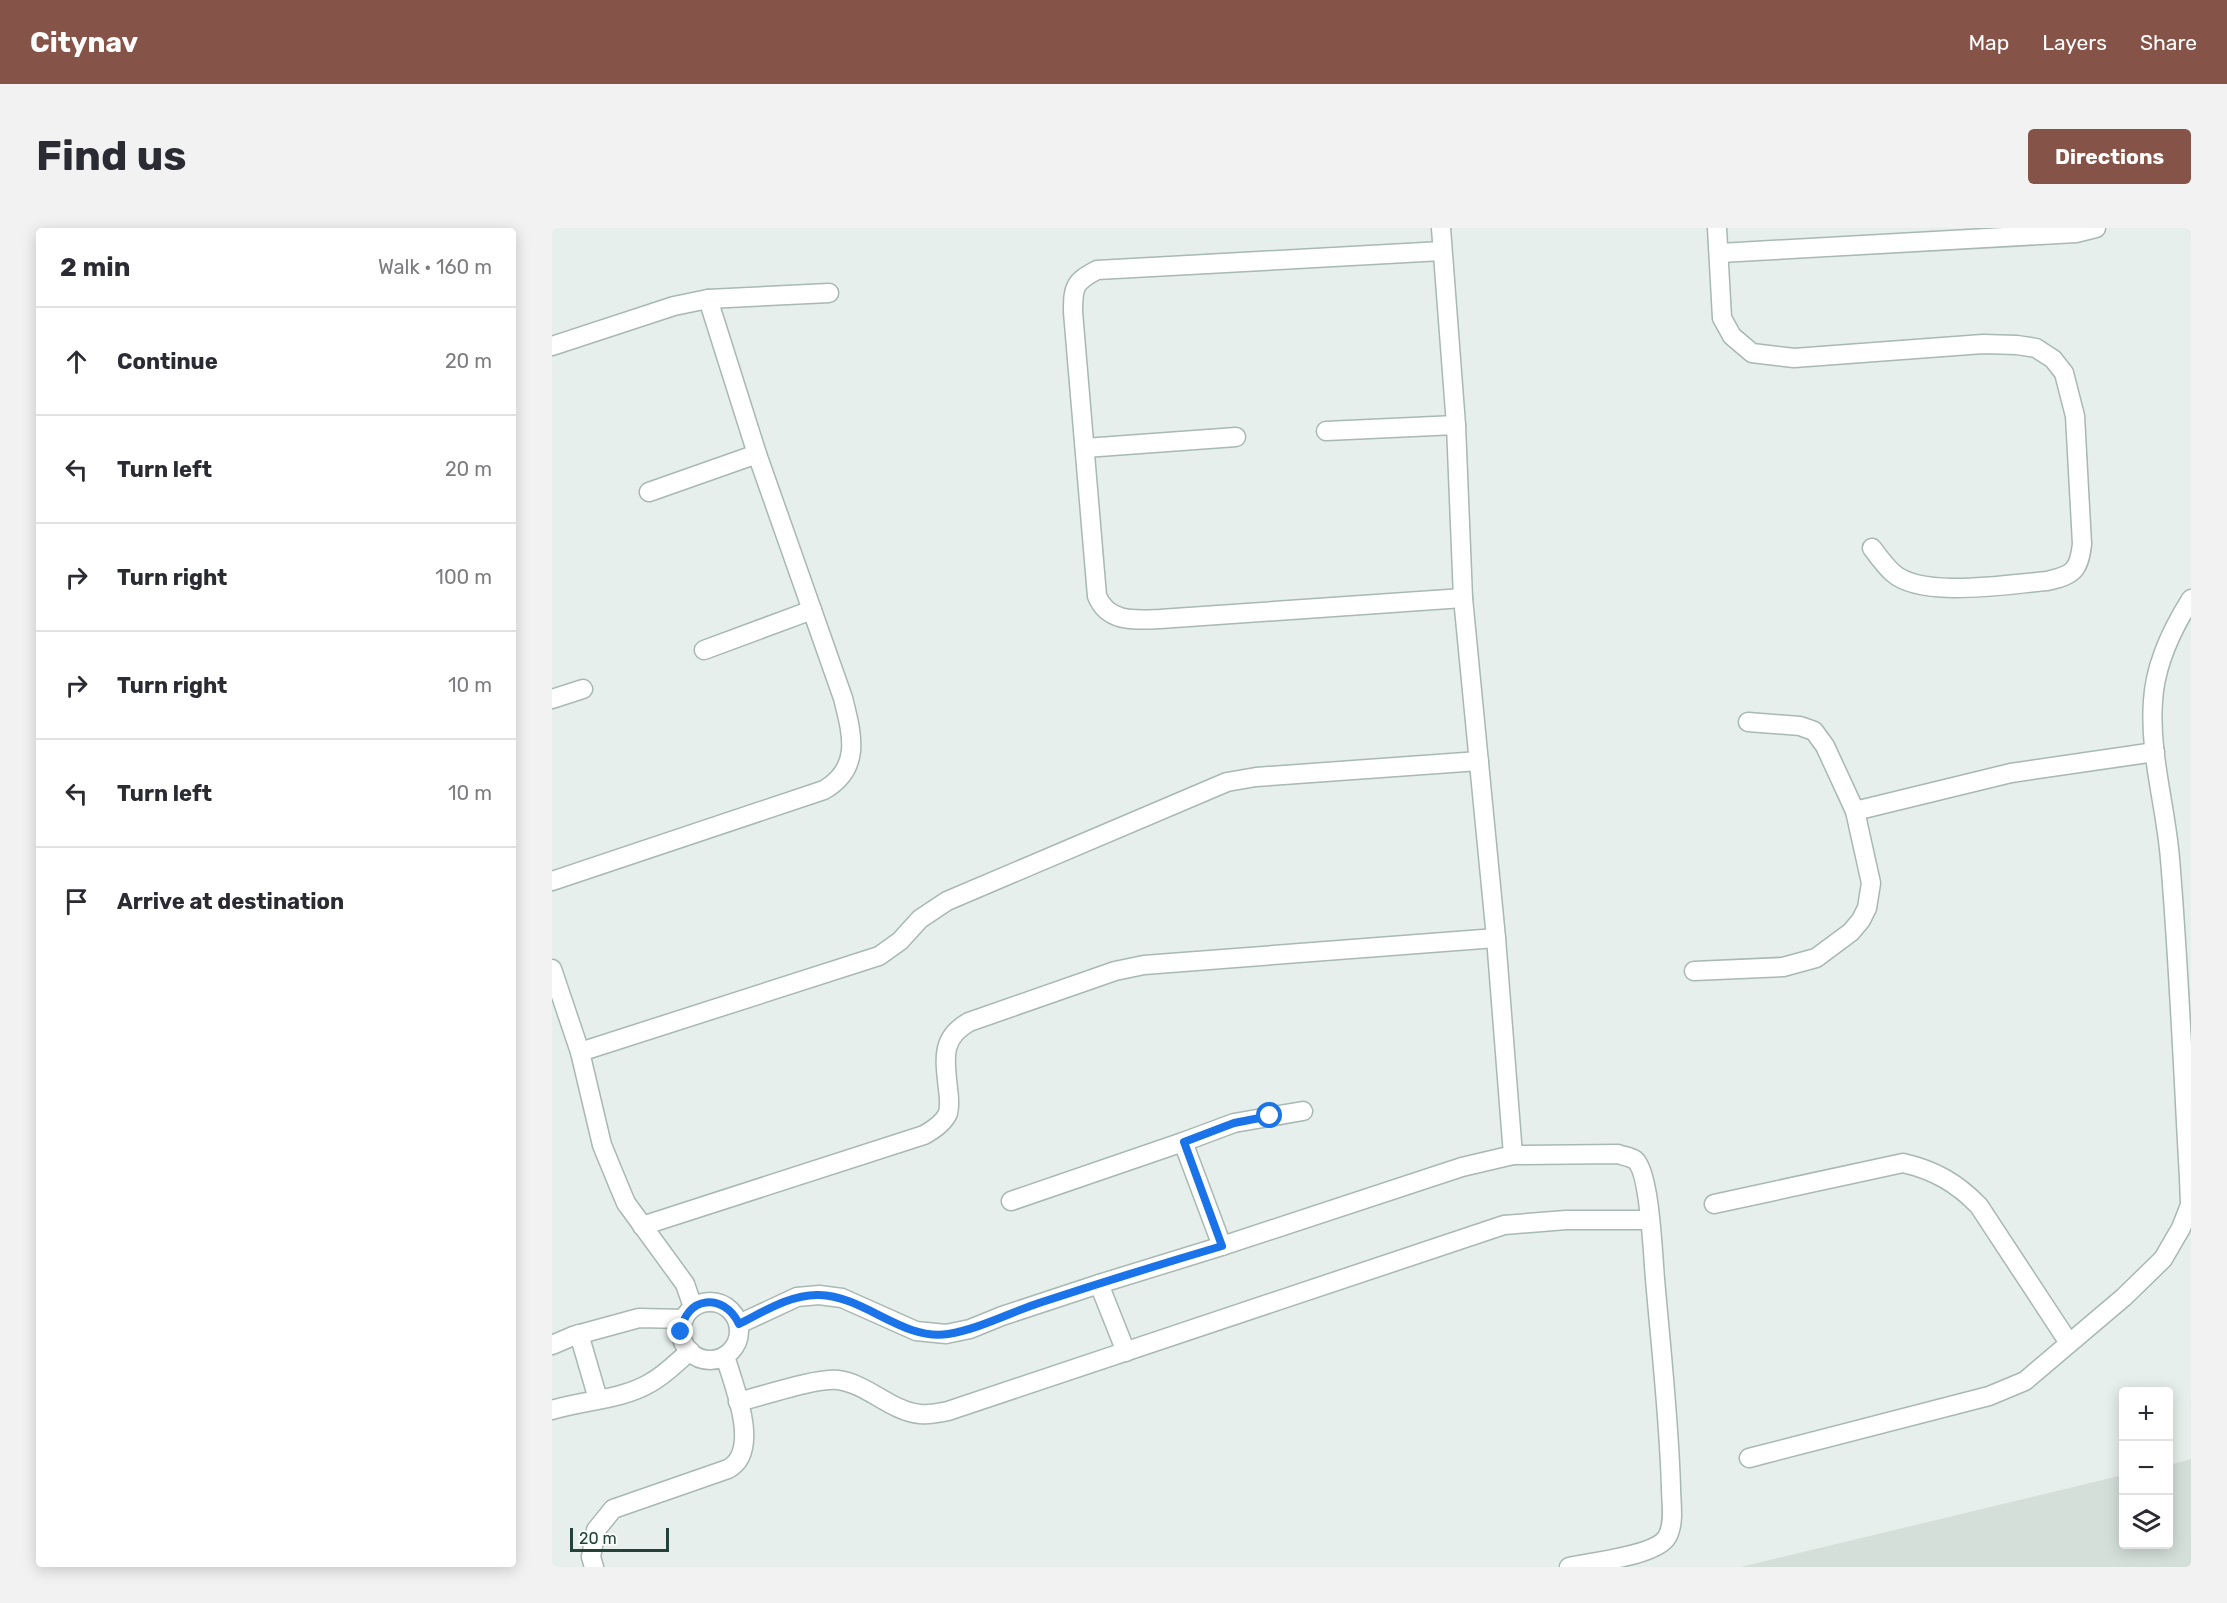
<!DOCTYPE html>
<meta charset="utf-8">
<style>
:root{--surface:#fff;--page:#f2f2f3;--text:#2b2b33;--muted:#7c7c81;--line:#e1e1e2;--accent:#855347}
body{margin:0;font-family:Rubik,sans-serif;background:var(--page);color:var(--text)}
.controls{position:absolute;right:18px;bottom:18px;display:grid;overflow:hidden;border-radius:6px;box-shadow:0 3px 15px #0003}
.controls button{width:54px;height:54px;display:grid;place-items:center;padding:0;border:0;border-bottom:2px solid var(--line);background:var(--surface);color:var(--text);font:30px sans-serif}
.scale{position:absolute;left:18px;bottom:15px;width:99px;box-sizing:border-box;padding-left:6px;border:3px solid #24423a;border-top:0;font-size:16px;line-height:21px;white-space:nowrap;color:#24423a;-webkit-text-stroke:4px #f7fbf9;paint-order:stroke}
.stop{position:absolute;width:18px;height:18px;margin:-14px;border:4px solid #1a73e8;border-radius:50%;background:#fff}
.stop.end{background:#1a73e8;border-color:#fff;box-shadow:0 2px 6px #0008}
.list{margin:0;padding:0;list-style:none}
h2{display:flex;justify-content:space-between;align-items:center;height:78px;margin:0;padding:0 24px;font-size:26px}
h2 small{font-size:20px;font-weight:400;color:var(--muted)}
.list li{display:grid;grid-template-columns:39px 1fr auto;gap:18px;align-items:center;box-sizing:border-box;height:108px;padding:0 24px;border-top:2px solid var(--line)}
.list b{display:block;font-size:22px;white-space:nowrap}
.list em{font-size:20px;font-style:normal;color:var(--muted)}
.icon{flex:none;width:33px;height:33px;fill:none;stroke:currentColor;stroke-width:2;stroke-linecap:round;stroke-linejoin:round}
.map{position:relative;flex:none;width:1639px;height:1339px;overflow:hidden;border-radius:6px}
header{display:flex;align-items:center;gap:36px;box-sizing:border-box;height:84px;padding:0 30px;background:var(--accent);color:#fff}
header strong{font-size:28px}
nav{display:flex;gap:33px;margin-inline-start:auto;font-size:21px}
.intro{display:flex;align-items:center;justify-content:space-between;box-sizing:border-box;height:144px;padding:0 36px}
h1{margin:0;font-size:42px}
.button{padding:15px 27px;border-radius:6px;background:var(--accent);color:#fff;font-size:21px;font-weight:700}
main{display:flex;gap:36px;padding:0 36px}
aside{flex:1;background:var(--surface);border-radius:6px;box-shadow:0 3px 15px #0003}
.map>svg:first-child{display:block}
.built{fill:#d4dfda}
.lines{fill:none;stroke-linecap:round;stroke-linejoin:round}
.street-casing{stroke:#a8b8b2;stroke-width:21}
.street{stroke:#fff;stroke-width:18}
.route{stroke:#1a73e8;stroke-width:8}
</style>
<header>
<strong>Citynav</strong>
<nav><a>Map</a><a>Layers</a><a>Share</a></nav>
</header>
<div class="intro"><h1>Find us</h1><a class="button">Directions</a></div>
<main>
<aside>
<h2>2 min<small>Walk · 160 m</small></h2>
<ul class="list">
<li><svg class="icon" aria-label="ahead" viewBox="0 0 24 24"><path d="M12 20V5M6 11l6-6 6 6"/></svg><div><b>Continue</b></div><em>20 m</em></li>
<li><svg class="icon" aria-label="left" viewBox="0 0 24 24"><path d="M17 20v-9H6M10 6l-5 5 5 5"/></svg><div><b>Turn left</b></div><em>20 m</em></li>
<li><svg class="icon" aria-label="right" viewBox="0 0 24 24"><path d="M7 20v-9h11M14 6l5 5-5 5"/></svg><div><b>Turn right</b></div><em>100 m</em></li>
<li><svg class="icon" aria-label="right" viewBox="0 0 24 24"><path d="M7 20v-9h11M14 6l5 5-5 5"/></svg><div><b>Turn right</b></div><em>10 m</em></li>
<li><svg class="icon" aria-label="left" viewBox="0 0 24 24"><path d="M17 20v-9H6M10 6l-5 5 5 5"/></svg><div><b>Turn left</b></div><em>10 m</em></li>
<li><svg class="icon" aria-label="arrive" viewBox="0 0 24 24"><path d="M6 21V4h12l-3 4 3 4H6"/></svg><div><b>Arrive at destination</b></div></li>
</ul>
</aside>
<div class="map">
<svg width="1639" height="1339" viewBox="0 0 1639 1339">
<rect width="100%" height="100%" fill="#e6efeb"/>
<path class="built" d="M1639,1231V1339H1189L1571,1247L1572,1316H1616L1617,1237Z"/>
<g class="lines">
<defs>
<g id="street">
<path d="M889,0L904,197L911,370L944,710L961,927"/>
<path d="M1165,0L1170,90L1180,108L1200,125L1242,130L1431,116L1465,117L1484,120L1501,131L1512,145L1523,188L1530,316C1527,343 1521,347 1495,353C1457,356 1370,371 1341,345C1333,338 1326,328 1320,320"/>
<path d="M890,23L545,42C522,54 521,59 521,84L545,368C556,395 583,392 608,391L911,370"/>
<path d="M1168,25L1524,5L1544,0"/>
<path d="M156,71L277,65"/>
<path d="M0,118L122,78L156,71L205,226L291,470C300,506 310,540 272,562L0,653"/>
<path d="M774,203L904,197"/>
<path d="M533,220L684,209"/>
<path d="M97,264L205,226"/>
<path d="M152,422L260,382"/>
<path d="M0,471L31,461"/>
<path d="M1303,583L1459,545L1603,524"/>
<path d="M0,741L28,824L50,917L66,956L74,975L133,1056L141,1079"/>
<path d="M1142,743L1231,739L1264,730L1299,704L1309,692L1315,680L1319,655L1303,583L1273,518L1262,503L1248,498L1196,494"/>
<path d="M28,824L327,728L348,713L368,691L395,673L675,554L704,549L927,533"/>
<path d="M631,914L670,1018"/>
<path d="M459,973L631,914L682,895L751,883"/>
<path d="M1162,976L1351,935C1382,942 1405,955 1427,978L1517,1115"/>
<path d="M90,998L372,907C381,902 392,895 396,885C398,877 397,868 396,861C393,832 388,810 417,794L563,743L592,737L944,710"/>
<path d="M547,1056L574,1124"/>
<circle cx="158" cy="1103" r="29"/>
<path d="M187,1096L245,1069L267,1067L290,1070L364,1103L394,1106L418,1101L450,1088L547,1056L670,1018L910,939L961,927L1066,926C1071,928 1079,929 1083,932C1098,944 1101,1029 1103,1051C1109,1121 1117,1190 1119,1260C1119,1274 1123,1296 1115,1309C1104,1328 1039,1334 1017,1339"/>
<path d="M27,1106L46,1171"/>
<path d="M0,1117L21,1108L87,1090L132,1091"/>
<path d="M186,1174C211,1168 263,1150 286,1152C316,1156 338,1183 368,1186C377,1187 387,1185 396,1183L952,997L1014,992H1097"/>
<path d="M0,1182C32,1172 69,1172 98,1155C113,1147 125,1134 138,1123"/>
<path d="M1197,1230L1437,1168L1473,1153L1572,1069L1611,1031L1629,1000L1638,977L1637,950C1631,844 1627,737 1618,631C1614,579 1597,526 1601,473C1603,437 1620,401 1639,371"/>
<path d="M42,1339L39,1329L44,1302L61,1281L176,1241C210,1223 181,1156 173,1128"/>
</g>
</defs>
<use href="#street" class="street-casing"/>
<use href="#street" class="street"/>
</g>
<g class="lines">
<path class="route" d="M129,1104C133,1068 172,1064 187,1096C211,1084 239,1066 267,1067C313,1068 350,1113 396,1106C427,1101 457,1085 487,1075C548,1055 609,1036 670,1018L632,914L682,895L718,888"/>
</g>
</svg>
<div class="controls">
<button>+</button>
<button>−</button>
<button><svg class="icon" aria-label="layers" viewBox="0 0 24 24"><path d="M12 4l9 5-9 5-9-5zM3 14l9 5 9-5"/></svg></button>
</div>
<div class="scale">20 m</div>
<div class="stop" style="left:718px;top:888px"></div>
<div class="stop end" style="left:129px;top:1104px"></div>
</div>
</main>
